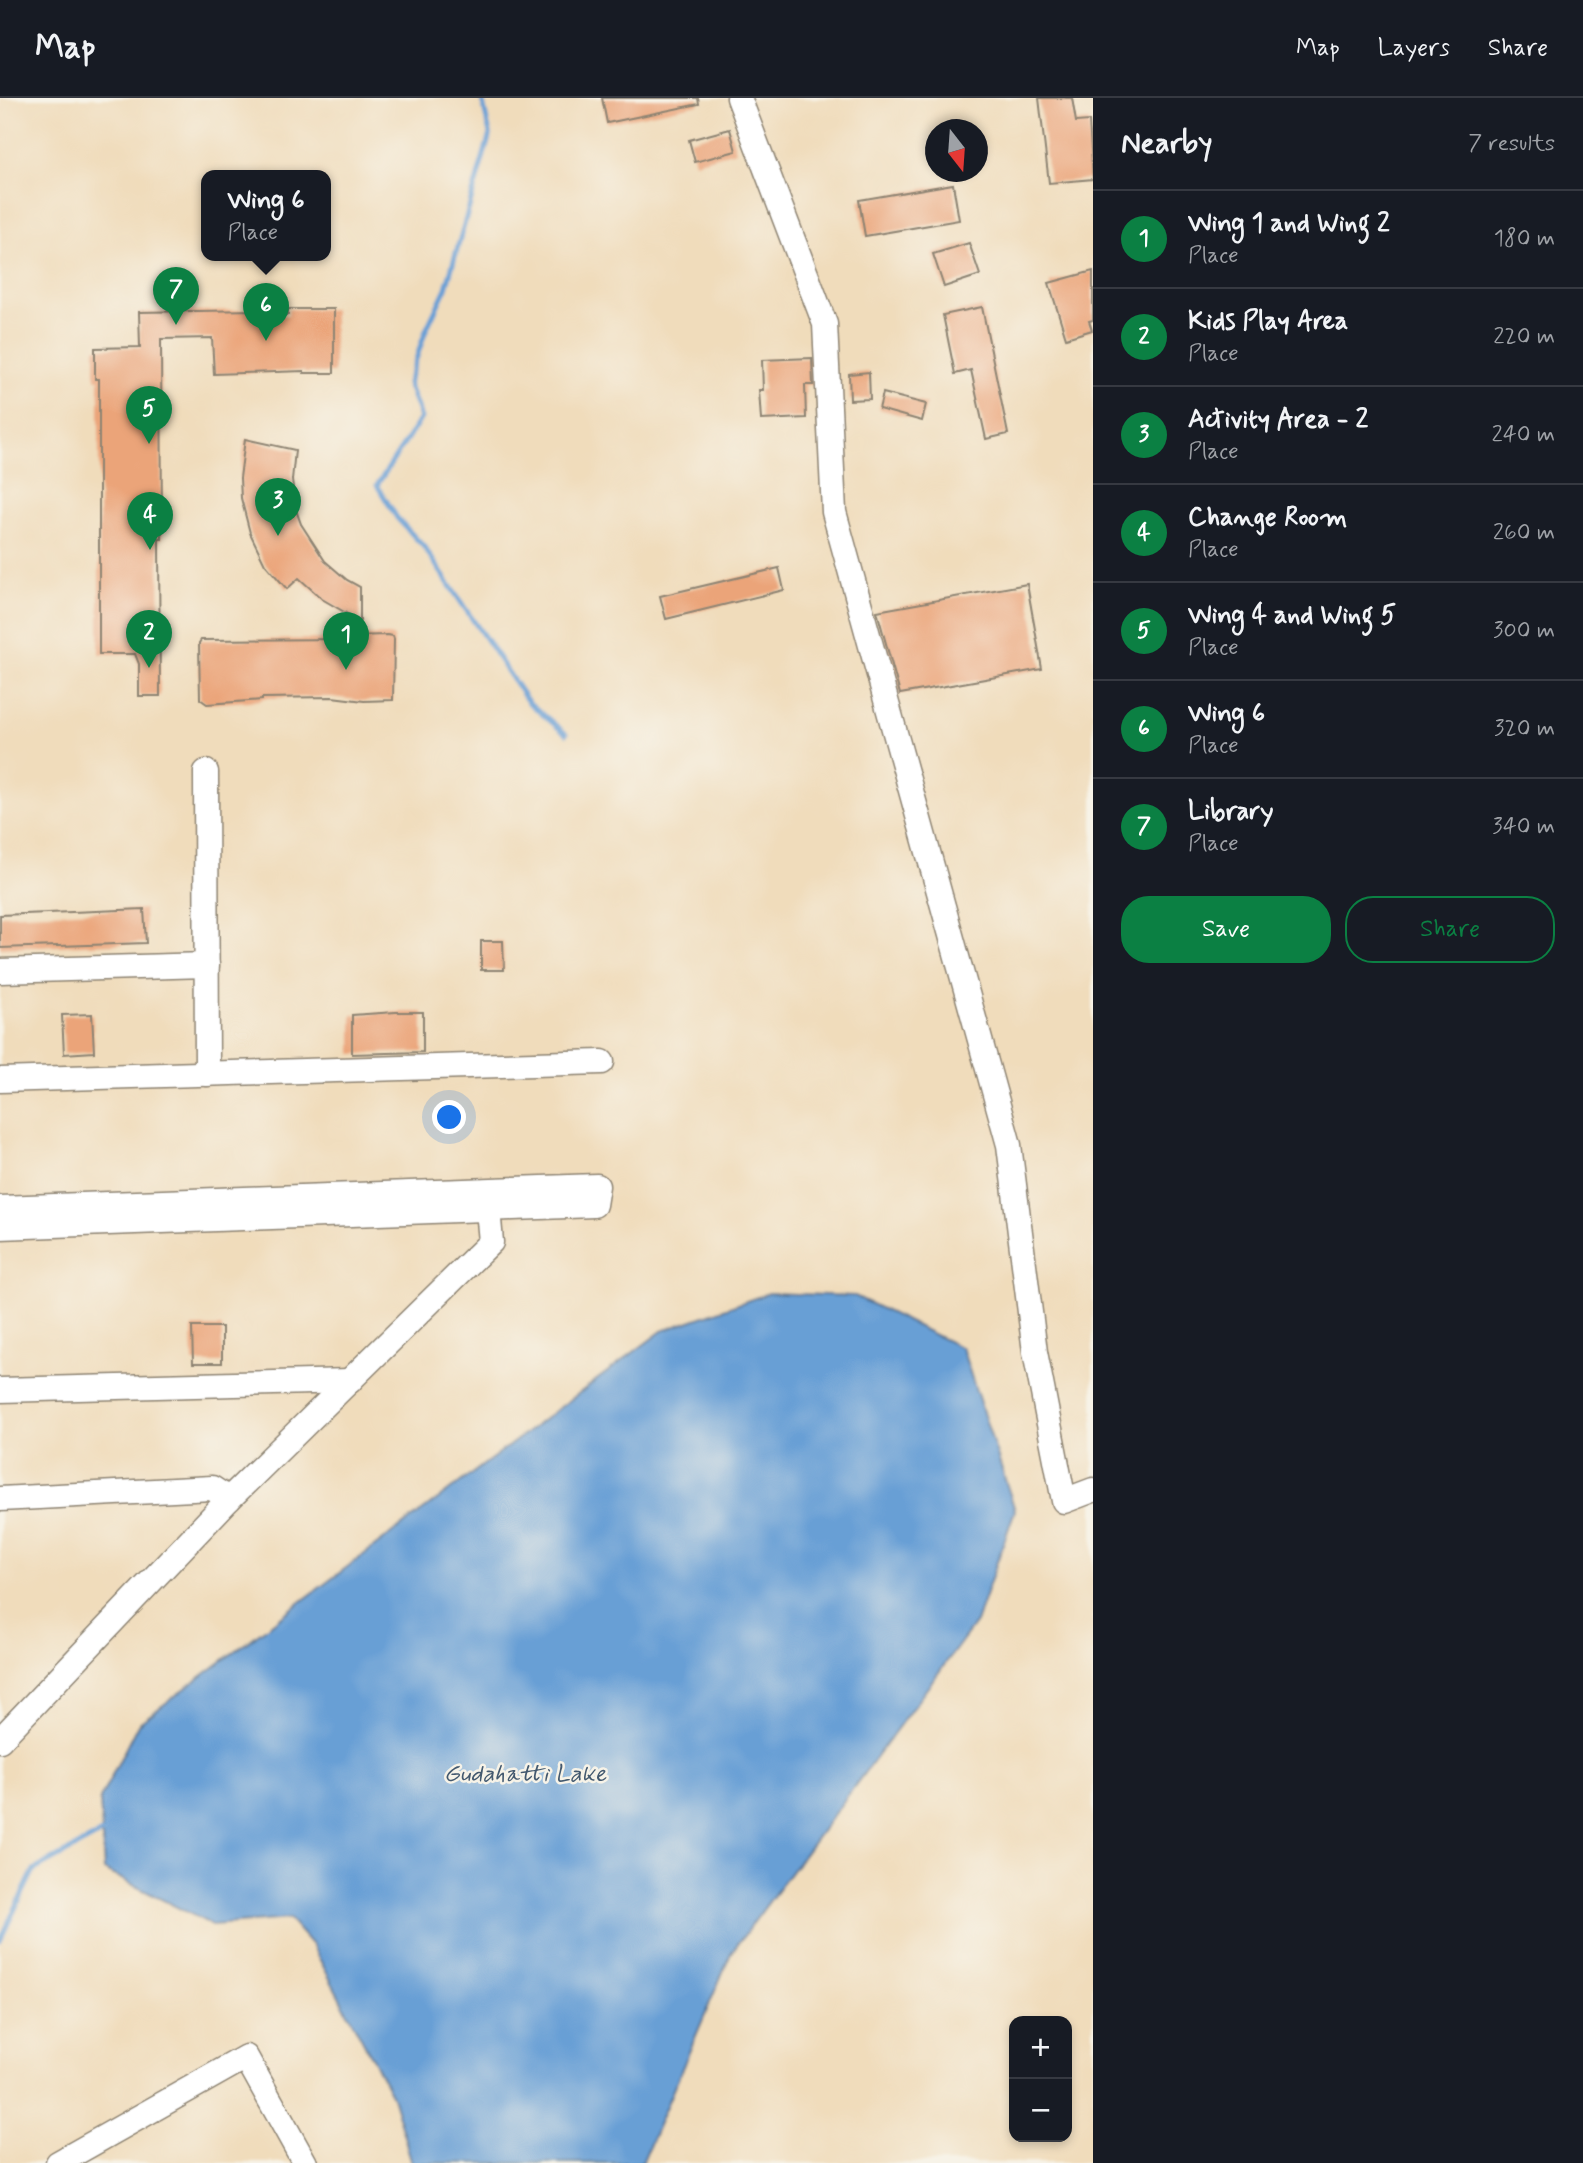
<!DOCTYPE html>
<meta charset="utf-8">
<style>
:root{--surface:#171b24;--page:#20242c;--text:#f1f3f6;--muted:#9ea1a6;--line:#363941;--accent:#0b8043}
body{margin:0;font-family:Mynerve,sans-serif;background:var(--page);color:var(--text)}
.controls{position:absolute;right:21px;bottom:21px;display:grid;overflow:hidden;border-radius:14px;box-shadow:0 4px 10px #0003}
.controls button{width:63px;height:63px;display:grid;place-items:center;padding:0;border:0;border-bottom:2px solid var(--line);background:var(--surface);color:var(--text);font:35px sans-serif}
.compass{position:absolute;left:925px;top:21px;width:63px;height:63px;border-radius:50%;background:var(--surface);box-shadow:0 4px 10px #0003;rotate:163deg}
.you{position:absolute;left:450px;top:1020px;width:24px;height:24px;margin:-18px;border:5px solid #fff;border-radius:50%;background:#1a73e8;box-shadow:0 0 0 10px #1a73e833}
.badge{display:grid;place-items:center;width:46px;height:46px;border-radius:50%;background:var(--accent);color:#fff;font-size:23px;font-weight:700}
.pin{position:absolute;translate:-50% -58px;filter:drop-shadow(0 2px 4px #0008)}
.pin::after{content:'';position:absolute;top:37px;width:24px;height:21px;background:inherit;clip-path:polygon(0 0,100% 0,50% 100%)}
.popup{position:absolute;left:201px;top:72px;width:130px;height:91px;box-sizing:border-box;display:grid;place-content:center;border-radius:14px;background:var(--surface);filter:drop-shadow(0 2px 5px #0005);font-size:23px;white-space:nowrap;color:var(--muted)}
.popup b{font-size:26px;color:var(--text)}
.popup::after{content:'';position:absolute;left:50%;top:100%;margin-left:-14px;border:14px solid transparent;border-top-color:var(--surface)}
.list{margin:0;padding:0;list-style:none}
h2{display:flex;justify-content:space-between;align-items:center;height:91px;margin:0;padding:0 28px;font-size:30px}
h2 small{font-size:23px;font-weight:400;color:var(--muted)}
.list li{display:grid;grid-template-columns:46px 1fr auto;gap:21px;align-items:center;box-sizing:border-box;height:98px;padding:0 28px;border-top:2px solid var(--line)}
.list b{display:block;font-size:26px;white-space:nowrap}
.list p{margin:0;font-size:23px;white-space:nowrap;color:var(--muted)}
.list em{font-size:23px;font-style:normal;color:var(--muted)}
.actions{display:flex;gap:14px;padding:21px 28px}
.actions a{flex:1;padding:16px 0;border:2px solid var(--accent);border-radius:28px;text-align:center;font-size:24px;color:var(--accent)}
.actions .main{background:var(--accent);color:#fff}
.map{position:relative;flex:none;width:1093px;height:2065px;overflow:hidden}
header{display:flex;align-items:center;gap:42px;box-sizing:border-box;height:98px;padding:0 35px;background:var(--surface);border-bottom:2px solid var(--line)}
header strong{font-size:33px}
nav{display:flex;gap:38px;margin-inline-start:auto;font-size:24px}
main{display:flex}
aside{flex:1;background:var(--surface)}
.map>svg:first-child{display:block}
.water{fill:#679fd5;stroke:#496580;stroke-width:2}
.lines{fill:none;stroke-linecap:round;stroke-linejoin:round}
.stream{stroke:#679fd5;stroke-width:5}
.building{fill:#eba479}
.minor-casing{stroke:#8e8473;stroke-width:27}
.minor{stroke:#fff;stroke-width:24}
.labels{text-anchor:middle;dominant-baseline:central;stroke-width:5;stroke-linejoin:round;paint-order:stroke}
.water-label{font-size:24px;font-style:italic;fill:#43596f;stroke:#f7f3e8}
</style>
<header>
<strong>Map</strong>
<nav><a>Map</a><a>Layers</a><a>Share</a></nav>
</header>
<main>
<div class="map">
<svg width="1093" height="2065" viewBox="0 0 1093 2065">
<rect width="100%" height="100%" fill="#f7f3e8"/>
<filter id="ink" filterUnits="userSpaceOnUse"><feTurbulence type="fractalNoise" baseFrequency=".0143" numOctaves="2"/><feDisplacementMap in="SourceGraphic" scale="14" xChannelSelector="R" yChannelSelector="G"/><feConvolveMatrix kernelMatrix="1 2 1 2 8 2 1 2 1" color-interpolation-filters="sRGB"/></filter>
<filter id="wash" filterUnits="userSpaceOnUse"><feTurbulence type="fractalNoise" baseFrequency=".00686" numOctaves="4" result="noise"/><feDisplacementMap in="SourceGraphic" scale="28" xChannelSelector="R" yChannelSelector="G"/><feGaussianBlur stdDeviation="1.57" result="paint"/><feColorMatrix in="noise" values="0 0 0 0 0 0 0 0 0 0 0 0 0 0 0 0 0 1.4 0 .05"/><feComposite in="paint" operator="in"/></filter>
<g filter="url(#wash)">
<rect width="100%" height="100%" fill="#f0dcbb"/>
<path class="water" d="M769,1195L855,1198L962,1250L1015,1412L976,1524L731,1855L642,2065H412L392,1998L312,1847L289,1821L212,1827L104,1772L100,1701L138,1626L662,1233Z"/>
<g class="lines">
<g class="stream">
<path d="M482,0L490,36L446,190L426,232L408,285L421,320L377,387L397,420L424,449L528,604L566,636"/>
<path d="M0,1842L34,1772L102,1735"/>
</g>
</g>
<g id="blocks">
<g class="building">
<path d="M602,0H698L699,6L607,25Z"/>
<path d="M1039,0H1072L1076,24L1089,23L1093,81L1049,85Z"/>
<path d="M730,31L736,53L695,64L689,42Z"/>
<path d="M953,86L959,122L865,138L859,102Z"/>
<path d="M969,145L980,177L944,189L933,156Z"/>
<path d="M1093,173V222L1089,223L1092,232L1066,240L1049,185Z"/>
<path d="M982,209L1008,336L986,341L971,272L955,276L943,217Z"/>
<path d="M288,211H334V275H304V273L214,276L212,240L161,241L162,435V441H159L160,598H139V566L135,556H99V281H95V250L140,249L139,214L258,212V217H288Z"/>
<path d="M812,260L813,287H805L806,320L761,322L759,292H763L762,262Z"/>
<path d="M869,274L870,301L850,302L849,276Z"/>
<path d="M883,295L926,306L922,323L879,311Z"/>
<path d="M245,341L295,352L292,382L296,412L301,426L325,463L347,482L360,489V523L322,501L299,480L287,491L265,466L250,435L241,400L240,380Z"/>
<path d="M779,470L784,492L666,521L660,498Z"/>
<path d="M1027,486L1042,571L900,596L877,513Z"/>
<path d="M387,537L393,538L394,541L393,602L364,603L332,599L262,600V602L207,606L200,601L199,545L201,542L352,541V538Z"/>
<path d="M144,811L146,845L0,850V817Z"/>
<path d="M481,843H503L504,872H481Z"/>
<path d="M396,914H423V954L352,956V917Z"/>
<path d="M92,916L94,954L64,956L62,917Z"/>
<path d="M192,1229H222V1265H193Z"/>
</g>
</g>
</g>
<g filter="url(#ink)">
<use href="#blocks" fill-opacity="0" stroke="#8e8473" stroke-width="2"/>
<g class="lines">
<defs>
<g id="minor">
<path d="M739,0L825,226L834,414L1009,1047L1035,1254L1064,1403L1093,1392"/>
<path d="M206,674L207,976"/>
<path d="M0,873L207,867"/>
<path d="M0,982L602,964"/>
<path d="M0,1110L597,1088L594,1107L0,1129"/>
<path d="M0,1292L350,1283"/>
<path d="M0,1401L212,1390L229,1401"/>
<path d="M0,1642L229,1401L491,1144L488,1111"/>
<path d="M58,2065L246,1959L305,2065"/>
</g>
</defs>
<use href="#minor" class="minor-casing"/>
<use href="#minor" class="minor"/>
</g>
</g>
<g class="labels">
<g class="water-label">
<text x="525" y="1676">Gudahatti Lake</text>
</g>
</g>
</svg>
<div class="controls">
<button>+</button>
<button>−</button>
</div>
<svg class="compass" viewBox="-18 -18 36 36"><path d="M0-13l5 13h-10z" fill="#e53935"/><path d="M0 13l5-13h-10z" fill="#9ea1a6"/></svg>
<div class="you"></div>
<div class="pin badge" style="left:346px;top:572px">1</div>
<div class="pin badge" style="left:149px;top:570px">2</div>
<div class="pin badge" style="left:278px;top:438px">3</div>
<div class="pin badge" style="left:150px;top:452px">4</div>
<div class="pin badge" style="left:149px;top:346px">5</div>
<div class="pin badge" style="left:266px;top:243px">6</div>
<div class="popup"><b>Wing 6</b>Place</div>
<div class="pin badge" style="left:176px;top:227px">7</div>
</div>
<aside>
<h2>Nearby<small>7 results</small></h2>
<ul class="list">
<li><span class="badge">1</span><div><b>Wing 1 and Wing 2</b><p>Place</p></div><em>180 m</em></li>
<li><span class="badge">2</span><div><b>Kids Play Area</b><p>Place</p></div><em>220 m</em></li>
<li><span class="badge">3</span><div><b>Activity Area - 2</b><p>Place</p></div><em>240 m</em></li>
<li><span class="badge">4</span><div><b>Change Room</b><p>Place</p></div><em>260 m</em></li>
<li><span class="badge">5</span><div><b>Wing 4 and Wing 5</b><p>Place</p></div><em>300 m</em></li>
<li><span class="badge">6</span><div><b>Wing 6</b><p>Place</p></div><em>320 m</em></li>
<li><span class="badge">7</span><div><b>Library</b><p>Place</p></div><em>340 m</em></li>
</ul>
<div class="actions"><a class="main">Save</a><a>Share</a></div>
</aside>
</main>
